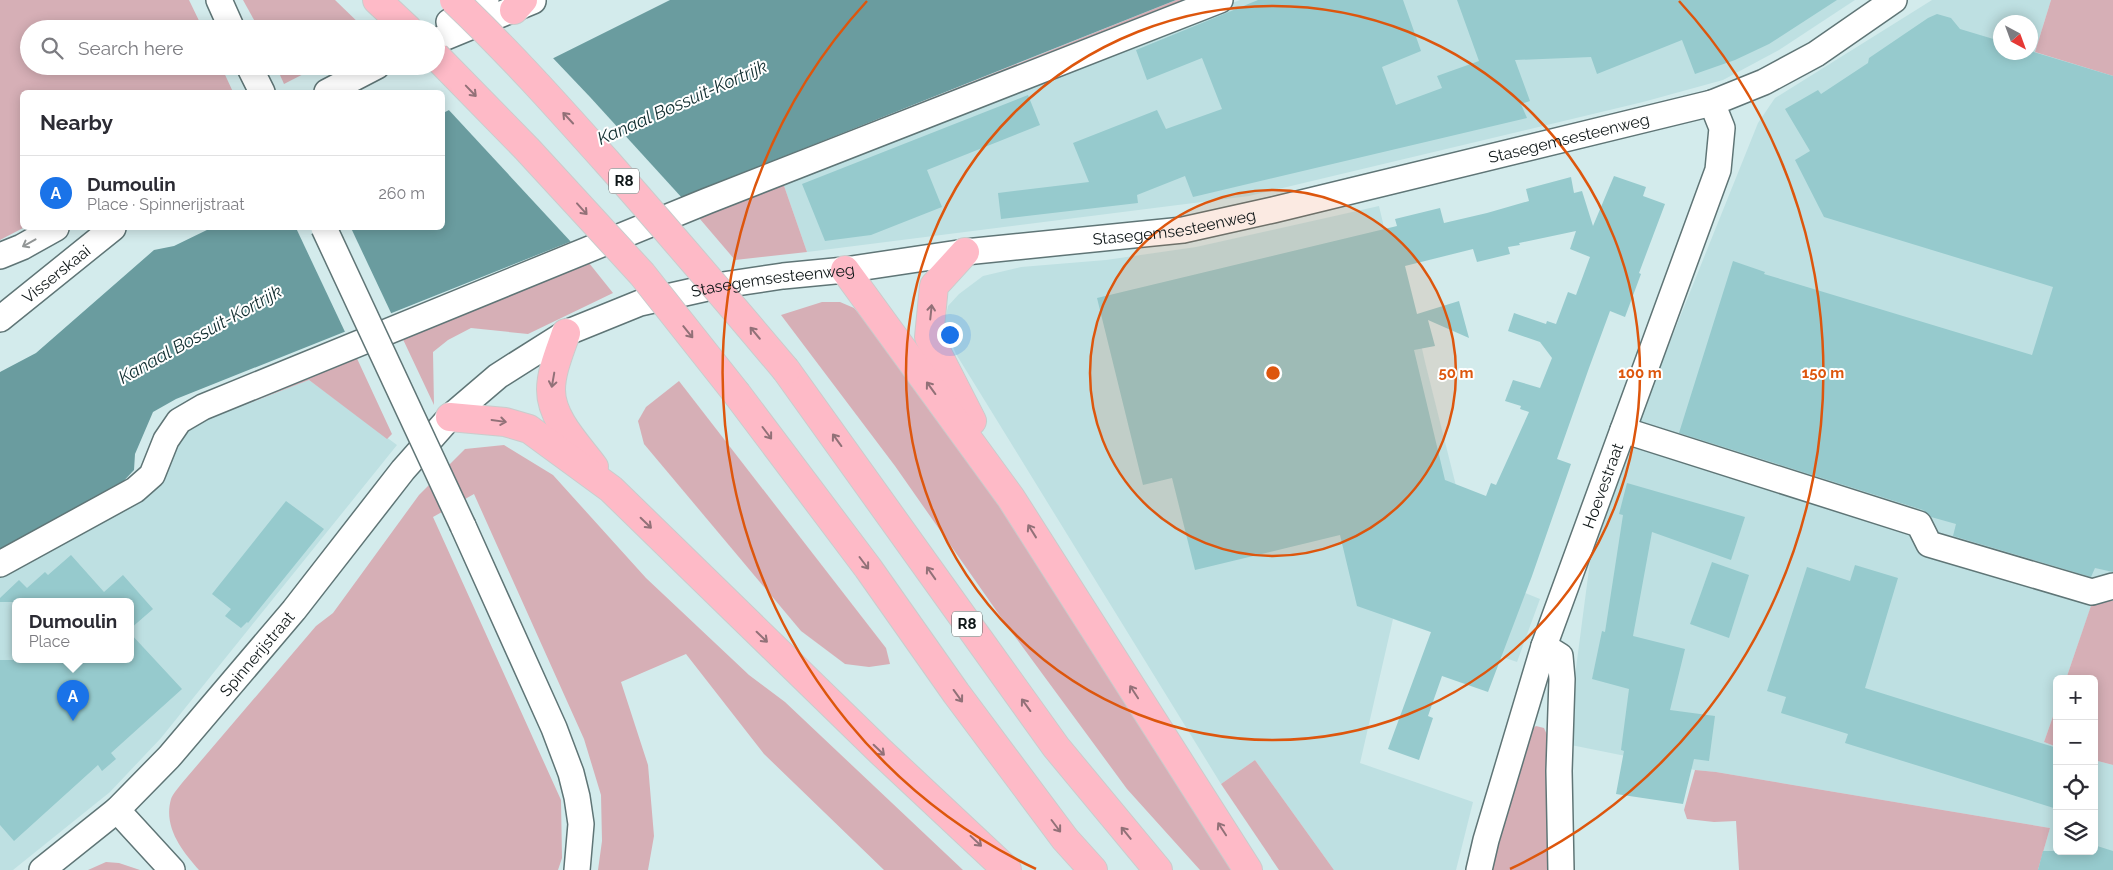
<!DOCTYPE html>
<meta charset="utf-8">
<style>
:root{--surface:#fff;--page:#f7f7f7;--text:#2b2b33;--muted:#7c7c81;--line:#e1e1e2;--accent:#1a73e8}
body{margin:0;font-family:Raleway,sans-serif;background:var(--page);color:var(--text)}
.controls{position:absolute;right:15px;bottom:15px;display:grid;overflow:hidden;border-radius:8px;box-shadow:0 2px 12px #0003}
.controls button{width:45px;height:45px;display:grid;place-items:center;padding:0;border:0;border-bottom:1px solid var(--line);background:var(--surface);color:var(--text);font:25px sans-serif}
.compass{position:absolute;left:1993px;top:15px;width:45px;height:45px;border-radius:50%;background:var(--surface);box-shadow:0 2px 12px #0003;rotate:139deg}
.you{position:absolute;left:949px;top:334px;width:18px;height:18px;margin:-12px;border:4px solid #fff;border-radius:50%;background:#1a73e8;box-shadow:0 0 0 8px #1a73e833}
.badge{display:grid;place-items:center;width:32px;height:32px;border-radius:50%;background:var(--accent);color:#fff;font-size:16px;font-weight:700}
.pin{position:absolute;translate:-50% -41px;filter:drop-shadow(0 1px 2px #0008)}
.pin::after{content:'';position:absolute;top:26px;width:18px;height:15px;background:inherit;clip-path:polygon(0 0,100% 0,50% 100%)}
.popup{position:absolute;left:12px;top:598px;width:122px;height:65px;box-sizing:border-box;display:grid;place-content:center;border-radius:8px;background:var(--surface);filter:drop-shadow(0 1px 4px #0005);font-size:16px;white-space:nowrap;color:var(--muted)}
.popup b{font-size:19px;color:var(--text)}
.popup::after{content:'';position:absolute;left:50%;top:100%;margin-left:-10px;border:10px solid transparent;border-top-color:var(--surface)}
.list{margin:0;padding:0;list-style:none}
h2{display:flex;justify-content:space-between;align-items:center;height:65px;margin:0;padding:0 20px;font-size:21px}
h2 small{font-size:16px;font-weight:400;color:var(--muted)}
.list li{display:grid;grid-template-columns:32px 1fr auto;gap:15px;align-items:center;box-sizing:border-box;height:75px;padding:0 20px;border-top:1px solid var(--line)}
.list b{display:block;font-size:19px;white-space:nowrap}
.list p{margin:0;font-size:16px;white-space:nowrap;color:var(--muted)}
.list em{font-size:16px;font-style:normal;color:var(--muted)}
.icon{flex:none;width:28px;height:28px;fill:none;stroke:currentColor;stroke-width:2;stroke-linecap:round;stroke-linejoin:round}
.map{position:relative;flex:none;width:2113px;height:870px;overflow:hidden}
.search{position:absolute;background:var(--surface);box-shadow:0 2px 12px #0003;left:20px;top:20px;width:425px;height:55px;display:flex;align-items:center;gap:12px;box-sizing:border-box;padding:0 18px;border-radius:28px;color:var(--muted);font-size:19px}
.panel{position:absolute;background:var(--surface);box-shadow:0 2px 12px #0003;left:20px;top:90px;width:425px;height:140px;border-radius:8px}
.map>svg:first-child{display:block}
.built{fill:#bee0e2;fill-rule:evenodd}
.green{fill:#d6afb6}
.water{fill:#6a9c9f}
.pier{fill:#d3ebec}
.building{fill:#96cacd;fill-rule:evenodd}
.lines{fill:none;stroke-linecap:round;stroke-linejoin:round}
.minor-casing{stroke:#5f7576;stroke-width:28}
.highway-casing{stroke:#cacccc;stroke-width:30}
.minor{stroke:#fff;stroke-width:25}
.highway{stroke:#febac7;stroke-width:28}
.minor-bridge-casing{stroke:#5f7576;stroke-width:28;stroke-linecap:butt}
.highway-bridge-casing{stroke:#cacccc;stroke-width:30;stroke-linecap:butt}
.minor-bridge{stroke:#fff;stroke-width:25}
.highway-bridge{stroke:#febac7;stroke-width:28}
.oneway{stroke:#927178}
.oneway2{stroke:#939797}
.ring{fill:none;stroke:#dd560d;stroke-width:2.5}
.labels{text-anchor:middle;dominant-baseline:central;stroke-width:4;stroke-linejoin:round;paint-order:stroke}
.shield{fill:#fff;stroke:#575d5d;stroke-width:1}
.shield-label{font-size:15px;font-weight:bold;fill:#0f1718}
.street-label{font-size:16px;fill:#0f1718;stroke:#fff}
.water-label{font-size:18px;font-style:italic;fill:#122e30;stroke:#fff}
.centre{fill:#dd560d;stroke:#fff;stroke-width:2.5}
.ring-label{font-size:15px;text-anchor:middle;font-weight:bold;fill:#dd560d;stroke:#fff;stroke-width:4;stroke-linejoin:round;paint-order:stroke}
</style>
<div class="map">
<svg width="2113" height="870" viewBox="0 0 2113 870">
<rect width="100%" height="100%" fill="#d3ebec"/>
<g class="built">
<path d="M1240,0H1855L1779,50L1723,80L1643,102L1249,196L807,252L782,180Z"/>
<path d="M1932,0H2051L2035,52L2113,76V601L2094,598L2066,679H2057V705L2044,742L2057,747V851H2094V760L2113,765V870H2038L2050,828L1716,772L1695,770L1566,744L1594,531L1758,123L1775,98ZM2000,22H2030V52H2000Z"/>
<path d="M1379,206L1399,291L1409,290L1425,362L1478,574L1540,599L1517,662L1393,619L1360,763L1473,802L1456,870H1334L1255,760L1221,784L956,354L944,326L948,306L959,294L983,276L1021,267L1106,260L1196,247Z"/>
<path d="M309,380L397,445L161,738L110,792L13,870H0V571L157,484L178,437L187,427ZM15,602H130V660H15Z"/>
</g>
<g class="green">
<path d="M0,0H189L203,29H29V66H221L233,92H22L23,228L0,240Z"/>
<path d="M243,0H335L365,29H259Z"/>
<path d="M1176,0H1203L782,180L807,252L735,260L682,198Z"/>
<path d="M2051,0H2113V76L2035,52Z"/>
<path d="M276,66H319L284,84Z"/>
<path d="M585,258L613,293L528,334L471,328L448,340L433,352L434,405L400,333Z"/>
<path d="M822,302H840L854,308L935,402L1232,870H1200L1127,789L1005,623L895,466L781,315Z"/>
<path d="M354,352L392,434L387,439L309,380L187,427Z"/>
<path d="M679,381L886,648L890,664L869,667L845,664L801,631L644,444L638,421L646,407Z"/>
<path d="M504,445L553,475L646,578L749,675L785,702L963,870H884L764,754L686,654L621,682L648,765L654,836L648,870H598L602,841L601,795L584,739L474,494L433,517L561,800L562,858L558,870H199C182,851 163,827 171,799C173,794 178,788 182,783L316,626L333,613L419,495L465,449Z"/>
<path d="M2094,597L2113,601V765L2094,760V679H2066Z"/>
<path d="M2057,705V747L2044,742Z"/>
<path d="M1536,726L1544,728L1567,780L1575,870H1488L1531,730Z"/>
<path d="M1255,760L1334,870H1279L1221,784Z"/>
<path d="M1695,770L1716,772L2050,828L2038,870H1739L1736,821L1714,822L1687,819L1684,810Z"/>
<path d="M106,862L119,863L140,870H88Z"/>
</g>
<path class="water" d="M670,0H1176L176,399L153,412L135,454L134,470L119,486L0,552V372L36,353L154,250L174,246L211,228H442L443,113Z"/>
<g class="pier">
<path d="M551,56L590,97L683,199L572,243L447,108Z"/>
<path d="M296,228H351L392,315L346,334Z"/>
</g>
<g class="building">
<path d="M1258,0H1403L1421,51L1382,67L1396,105L1442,88L1437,76L1479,61L1457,0H1837L1769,44L1735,60L1695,74L1682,40L1597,74L1591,57L1515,60L1530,101L1521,104L1527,118L1193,197L1185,176L1137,195L1138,203L1001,219L998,193L1089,182L1073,143L1157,110L1166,129L1222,109L1202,58L1147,80L1136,50Z"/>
<path d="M1937,14L1951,18L1960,29L2000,41V52H2030V51L2113,76V572L2095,568L2091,577L1953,536L1956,524L1931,517L1923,510L1679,433L1733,261L1765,272L1764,274L2032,355L2053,287L1824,217L1795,160L1810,151L1785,109L1818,90L1821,94L1868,63L1869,58L1928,18Z"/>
<path d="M1028,95L1040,125L927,170L942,207L871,235L825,241L802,184Z"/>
<path d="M1614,176L1646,187L1643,196L1665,204L1639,273L1641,274L1625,317L1610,311L1589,368L1557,459L1571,464L1532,576L1488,692L1442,676L1428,716L1433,718L1419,760L1388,749L1431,632L1357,606L1340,535L1195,570L1172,478L1143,485L1097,298L1397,226L1395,219L1440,208L1444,223L1487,213L1529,201L1526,189L1571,177L1574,193L1582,191L1593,226ZM1576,231L1570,249L1590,257L1576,295L1568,292L1556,324L1547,321L1546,324L1514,313L1508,331L1540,342L1552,358L1540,388L1513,380L1505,401L1521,406L1520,409L1529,412L1496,485L1491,483L1486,496L1445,480L1414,350L1435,346L1428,320L1469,338L1459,301L1417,314L1405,266L1473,249L1477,262L1510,254L1508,247L1520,245L1519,243Z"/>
<path d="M1627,483L1745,517L1731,560L1652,532L1633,636L1685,649L1670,710L1715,716L1709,761L1694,759L1683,804L1616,794L1624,751L1621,750L1629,689L1592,679L1602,631L1605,632L1623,515L1619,514Z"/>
<path d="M286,501L324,529L248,623L247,622L241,628L225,616L231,609L212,594Z"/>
<path d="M71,555L104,592L123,575L153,609L130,629V602H0V598L19,580L27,588L45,572L48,575Z"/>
<path d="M1712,562L1749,575L1729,638L1690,624Z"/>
<path d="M1855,565L1898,578L1865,688L2057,748V809L1845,743L1848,734L1781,713L1786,697L1767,691L1807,567L1850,581Z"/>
<path d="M130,633L182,689L111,753L116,759L102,771L98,765L14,841L0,825V660H130Z"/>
<path d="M2094,845L2113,851V870H2038L2043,851H2094Z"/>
</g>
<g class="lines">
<defs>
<g id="minor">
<path d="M219,0L232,29"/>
<path d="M449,22L486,0"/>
<path d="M436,41L533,1"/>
<path d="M249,66L262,92"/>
<path d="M327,92L377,66"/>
<path d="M0,256L22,247L56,228"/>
<path id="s1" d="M0,319L113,228"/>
<path d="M1623,430L1919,524L1929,544L2092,592L2113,586"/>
<path d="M463,526L554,728L571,773L577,797L581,824L577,870"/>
<path d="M0,564L135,490L152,475L166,440L179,421L203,407L707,201L1220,0"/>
<path d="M1544,646L1560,656L1562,679L1559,771L1561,870"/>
<path d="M117,810L172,870"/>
<path id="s2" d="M42,870L117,810L169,757L294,610L403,470L450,417L498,376L566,333L640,303L716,286L783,276L845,270L965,252L1183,230L1273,210L1712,103L1764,82L1816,54L1894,0"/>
<path id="s3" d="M1479,870L1486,840L1544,646L1718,170L1722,128L1712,103"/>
</g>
<g id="highway">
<path d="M377,0L408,29"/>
<path d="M514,10L523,0"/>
<path d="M965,252L934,286L929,337L972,421"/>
<path d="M845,270L1011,498L1248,870"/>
<path d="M566,333C560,351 551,371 551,390C551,419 578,445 594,467"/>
<path d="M786,370L1056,747L1158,870"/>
<path d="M737,394L868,568L956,693L1065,839L1093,870"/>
<path d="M450,417L505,422L529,429L611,489L880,751L1007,870"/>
</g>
</defs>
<use href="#minor" class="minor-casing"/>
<use href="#highway" class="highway-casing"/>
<use href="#minor" class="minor"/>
<use href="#highway" class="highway"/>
<defs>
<path id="minor-bridge" d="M324,228L463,526"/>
<g id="highway-bridge">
<path d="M454,0C508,51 558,107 608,163C668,231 727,300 786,370"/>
<path d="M436,56L527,149L642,274L737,394"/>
</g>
</defs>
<use href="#minor-bridge" class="minor-bridge-casing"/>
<use href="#highway-bridge" class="highway-bridge-casing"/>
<use href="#minor-bridge" class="minor-bridge"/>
<use href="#highway-bridge" class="highway-bridge"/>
</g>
<defs><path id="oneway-shaft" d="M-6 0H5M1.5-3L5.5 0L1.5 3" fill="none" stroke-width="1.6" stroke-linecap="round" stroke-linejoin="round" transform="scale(1.25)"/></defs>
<g class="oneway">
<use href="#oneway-shaft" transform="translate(471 91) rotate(46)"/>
<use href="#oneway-shaft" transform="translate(568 118) rotate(-133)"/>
<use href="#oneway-shaft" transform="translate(582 209) rotate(48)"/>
<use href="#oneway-shaft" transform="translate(931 312) rotate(-84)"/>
<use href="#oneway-shaft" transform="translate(688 332) rotate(51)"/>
<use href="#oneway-shaft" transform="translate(755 333) rotate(-130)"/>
<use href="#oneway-shaft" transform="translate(553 380) rotate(100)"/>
<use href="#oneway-shaft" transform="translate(931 388) rotate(-126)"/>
<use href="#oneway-shaft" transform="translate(499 421) rotate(8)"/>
<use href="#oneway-shaft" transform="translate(767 433) rotate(53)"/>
<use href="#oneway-shaft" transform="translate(837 440) rotate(-126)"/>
<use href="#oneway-shaft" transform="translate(646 523) rotate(44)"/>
<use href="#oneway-shaft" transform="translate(1032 531) rotate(-122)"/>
<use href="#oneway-shaft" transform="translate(864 563) rotate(53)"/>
<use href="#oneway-shaft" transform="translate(931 573) rotate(-125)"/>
<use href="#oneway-shaft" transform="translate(762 637) rotate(44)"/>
<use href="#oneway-shaft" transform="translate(1134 692) rotate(-123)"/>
<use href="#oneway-shaft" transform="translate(958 696) rotate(54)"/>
<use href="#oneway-shaft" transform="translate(1026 705) rotate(-126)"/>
<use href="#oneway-shaft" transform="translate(879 750) rotate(44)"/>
<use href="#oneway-shaft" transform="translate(1056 826) rotate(53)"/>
<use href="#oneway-shaft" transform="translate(1222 829) rotate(-123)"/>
<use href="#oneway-shaft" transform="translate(1126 833) rotate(-129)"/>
<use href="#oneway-shaft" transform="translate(976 841) rotate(43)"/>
</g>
<use class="oneway2" href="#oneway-shaft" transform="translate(29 243) rotate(151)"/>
<circle cx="1273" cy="373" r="183" fill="#dd560d" fill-opacity=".12"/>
<g class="ring">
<circle cx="1273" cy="373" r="183"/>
<circle cx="1273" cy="373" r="367"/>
<path d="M1036 869A550 550 0 0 1 867 1M1679 1A550 550 0 0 1 1510 869"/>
</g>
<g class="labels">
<g class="shield">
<rect x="609" y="168.5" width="30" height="25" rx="4"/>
<rect x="952" y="611.5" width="30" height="25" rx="4"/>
</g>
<g class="shield-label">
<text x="624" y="181">R8</text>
<text x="967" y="624">R8</text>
</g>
<g class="street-label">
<text stroke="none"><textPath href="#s2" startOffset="1780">Stasegemsesteenweg</textPath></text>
<text stroke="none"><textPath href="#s2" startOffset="1375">Stasegemsesteenweg</textPath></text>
<text stroke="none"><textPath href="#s1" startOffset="72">Visserskaai</textPath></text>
<text stroke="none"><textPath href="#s2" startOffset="970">Stasegemsesteenweg</textPath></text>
<text stroke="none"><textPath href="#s3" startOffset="404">Hoevestraat</textPath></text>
<text stroke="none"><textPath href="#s2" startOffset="306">Spinnerijstraat</textPath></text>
</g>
<g class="water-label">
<text transform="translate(682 102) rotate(-24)">Kanaal Bossuit-Kortrijk</text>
<text transform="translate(200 334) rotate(-29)">Kanaal Bossuit-Kortrijk</text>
</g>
</g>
<circle cx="1273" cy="373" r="8" class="centre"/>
<g class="ring-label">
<text x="1456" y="378">50 m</text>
<text x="1640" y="378">100 m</text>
<text x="1823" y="378">150 m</text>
</g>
</svg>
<div class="controls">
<button>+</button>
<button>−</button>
<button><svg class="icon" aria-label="locate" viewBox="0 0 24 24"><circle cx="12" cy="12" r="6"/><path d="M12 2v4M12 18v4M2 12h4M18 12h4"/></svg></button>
<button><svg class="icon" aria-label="layers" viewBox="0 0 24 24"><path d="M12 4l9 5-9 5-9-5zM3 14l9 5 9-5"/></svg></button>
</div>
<svg class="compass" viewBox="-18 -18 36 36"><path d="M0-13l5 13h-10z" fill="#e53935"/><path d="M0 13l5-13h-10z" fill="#7c7c81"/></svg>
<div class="you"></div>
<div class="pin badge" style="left:73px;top:721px">A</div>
<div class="popup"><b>Dumoulin</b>Place</div>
<div class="search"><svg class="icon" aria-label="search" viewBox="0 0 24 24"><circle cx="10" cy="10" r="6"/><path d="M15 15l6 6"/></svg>Search here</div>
<section class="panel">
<h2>Nearby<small></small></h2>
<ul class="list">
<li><span class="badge">A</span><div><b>Dumoulin</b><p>Place · Spinnerijstraat</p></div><em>260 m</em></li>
</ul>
</section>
</div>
